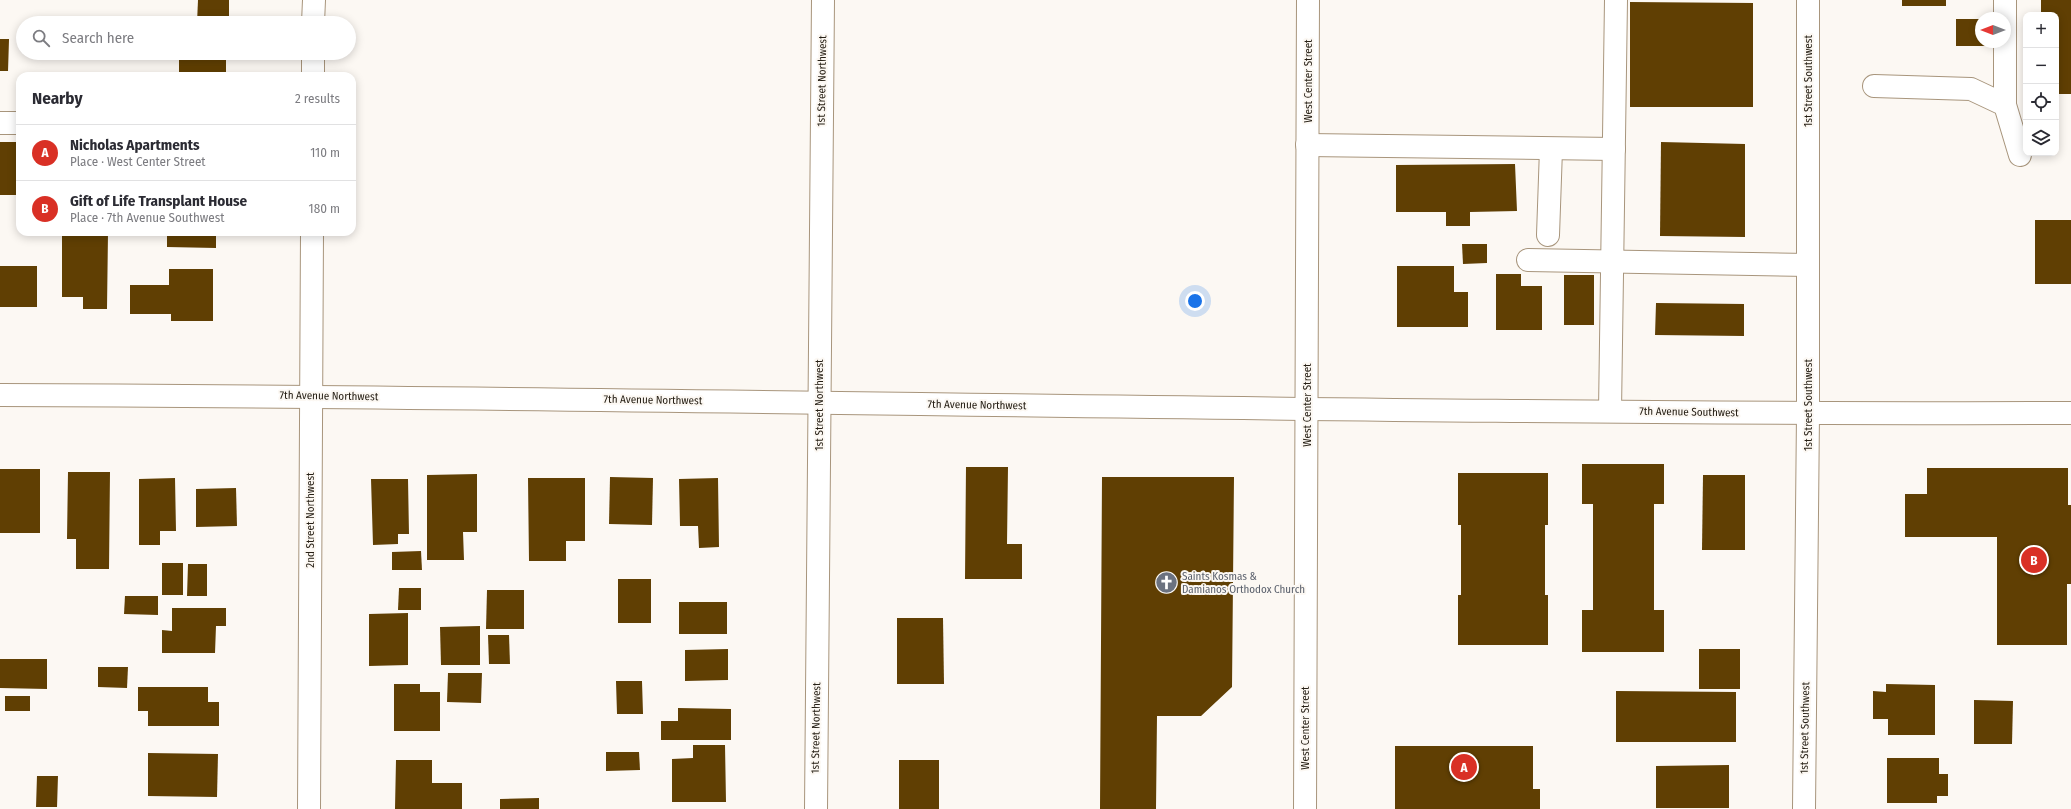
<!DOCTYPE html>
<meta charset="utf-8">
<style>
:root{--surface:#fff;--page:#f2f2f3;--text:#2b2b33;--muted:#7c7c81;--line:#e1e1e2;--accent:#d93025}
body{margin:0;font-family:"Fira Sans Condensed",sans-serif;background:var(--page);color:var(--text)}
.controls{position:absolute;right:12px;top:12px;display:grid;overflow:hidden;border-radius:8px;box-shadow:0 2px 10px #0003}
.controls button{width:36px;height:36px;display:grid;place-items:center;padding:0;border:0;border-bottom:1px solid var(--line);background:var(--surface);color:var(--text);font:20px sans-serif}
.compass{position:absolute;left:1975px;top:12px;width:36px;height:36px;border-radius:50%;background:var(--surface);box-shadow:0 2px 10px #0003;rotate:270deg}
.you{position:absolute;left:1195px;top:301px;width:14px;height:14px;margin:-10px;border:3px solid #fff;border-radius:50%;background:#1a73e8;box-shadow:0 0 0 6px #1a73e833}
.badge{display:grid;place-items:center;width:26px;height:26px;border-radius:50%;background:var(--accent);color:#fff;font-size:13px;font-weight:700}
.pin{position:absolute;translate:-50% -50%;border:2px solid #fff;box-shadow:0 1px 4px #0006}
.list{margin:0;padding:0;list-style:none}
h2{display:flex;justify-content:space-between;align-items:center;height:52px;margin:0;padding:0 16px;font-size:17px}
h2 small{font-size:13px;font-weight:400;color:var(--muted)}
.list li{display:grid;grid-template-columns:26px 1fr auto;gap:12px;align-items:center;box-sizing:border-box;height:56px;padding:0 16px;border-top:1px solid var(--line)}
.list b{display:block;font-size:15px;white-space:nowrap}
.list p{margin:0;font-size:13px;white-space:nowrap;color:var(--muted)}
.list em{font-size:13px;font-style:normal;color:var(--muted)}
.icon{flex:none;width:22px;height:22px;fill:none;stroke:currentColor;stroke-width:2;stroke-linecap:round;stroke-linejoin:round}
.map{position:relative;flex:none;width:2071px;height:809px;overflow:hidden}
.search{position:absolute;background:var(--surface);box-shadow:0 2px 10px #0003;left:16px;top:16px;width:340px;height:44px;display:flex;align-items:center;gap:10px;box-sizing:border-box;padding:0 14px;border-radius:22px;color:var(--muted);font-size:15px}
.panel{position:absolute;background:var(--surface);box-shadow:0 2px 10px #0003;left:16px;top:72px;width:340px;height:164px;border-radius:12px}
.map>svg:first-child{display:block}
.building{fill:#603f03}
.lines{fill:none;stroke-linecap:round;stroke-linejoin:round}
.minor-casing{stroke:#a8957c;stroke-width:24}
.minor{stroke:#fff;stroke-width:22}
.labels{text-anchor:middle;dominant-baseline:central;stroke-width:4;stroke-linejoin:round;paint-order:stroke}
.street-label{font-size:11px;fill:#272016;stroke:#fcf8f3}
.worship-label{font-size:11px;fill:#5b616d;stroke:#fcf8f3;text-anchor:start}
</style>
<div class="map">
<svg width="2071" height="809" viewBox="0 0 2071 809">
<rect width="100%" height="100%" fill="#fcf8f3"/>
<g class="building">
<path d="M198,0H229V23H197Z"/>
<rect x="1902" y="0" width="44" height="6"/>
<path d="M2041,0H2071V94H2056V15H2041Z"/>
<path d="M1630,2L1753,3V107H1630Z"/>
<path d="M1956,19H1981V42H1989V46H1956Z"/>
<path d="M0,39H9L8,71H0Z"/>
<path d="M179,53H226V76H164V73H179Z"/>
<rect x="0" y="142" width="20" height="53"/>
<path d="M1661,142L1745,144V237L1660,236Z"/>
<path d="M1515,164L1517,211L1470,212V226H1446V212H1396V165Z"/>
<rect x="2035" y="220" width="36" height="64"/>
<path d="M62,232L108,233L107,309H83V297H62Z"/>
<path d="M167,232H216V248L167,247Z"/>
<path d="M1462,244H1487V263L1463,264Z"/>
<rect x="0" y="266" width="37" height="41"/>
<path d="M1397,266H1454V292H1468V327H1397Z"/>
<path d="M169,269H213V321H171V314H130V285H169Z"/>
<path d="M1496,274H1521V286H1542V330H1496Z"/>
<rect x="1564" y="275" width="30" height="50"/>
<path d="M1656,303L1744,304V336L1655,335Z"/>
<path d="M1582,464H1664V504H1654V610H1664V652H1582V610H1593V504H1582Z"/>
<path d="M966,467H1008L1007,544H1022V579H965Z"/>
<path d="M1927,468H2068V505H2071V584H2067V645H1997V537H1905V494H1927Z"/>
<rect x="0" y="469" width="40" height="64"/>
<path d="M68,472H110L109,569H76V539H67Z"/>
<path d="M1458,473H1548V525H1545V595H1548V645H1458V595H1461V525H1458Z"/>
<path d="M477,474V532H463L464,560H427V475Z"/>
<path d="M1703,475H1745V550H1702Z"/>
<path d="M610,477L653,478L652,525L609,524Z"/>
<path d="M1102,477H1234L1232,687L1201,716H1157L1156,809H1100Z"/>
<path d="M175,478L176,531H160V545H139V479Z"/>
<path d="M528,478H585V541H566V561H529Z"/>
<path d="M718,478L719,547L699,548L698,526H680L679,479Z"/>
<path d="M371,479H408L409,534H398V544L373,545Z"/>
<path d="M236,488L237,526L196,527V489Z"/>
<path d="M421,551L422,570H392V552Z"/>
<rect x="162" y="563" width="21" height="32"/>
<path d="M188,564H207V596H187Z"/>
<rect x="618" y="579" width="33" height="44"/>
<path d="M399,588H421V610H398Z"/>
<path d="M487,590H524V629H486Z"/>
<path d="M125,596H158V615L124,614Z"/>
<rect x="679" y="602" width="48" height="32"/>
<path d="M172,608H226V626H216L215,653H162V630L172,631Z"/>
<path d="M408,613V665L369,666V614Z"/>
<path d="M897,618H943L944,684H897Z"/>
<path d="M480,626V665H441L440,627Z"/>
<path d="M488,635H509L510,664H489Z"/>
<path d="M728,649V680L685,681V650Z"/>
<rect x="1699" y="649" width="41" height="40"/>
<path d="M0,659H47V689L0,688Z"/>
<path d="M98,667H128L127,688L98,687Z"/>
<path d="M448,673H482L481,703L447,702Z"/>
<path d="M616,681H642L643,714H617Z"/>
<path d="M394,684H420V692H440V731H394Z"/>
<path d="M1886,684L1935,685V735H1888V719H1873V691L1886,692Z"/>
<path d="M138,687H208V702H219V726H148V711H138Z"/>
<path d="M1616,691L1736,692V742H1616Z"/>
<rect x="5" y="696" width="25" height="15"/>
<path d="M1974,700L2013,701L2012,744H1974Z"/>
<path d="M678,708L731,709V740H661V721H678Z"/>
<path d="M693,745H725L726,802H672V759L693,758Z"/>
<path d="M1395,746H1533V789H1540V809H1395Z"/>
<path d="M606,752H639L640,770L606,771Z"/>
<path d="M148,753L218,754L217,797L148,796Z"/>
<path d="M1887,758H1939V774H1948V796H1937V803H1887Z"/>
<path d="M396,760H432V783H462V809H395Z"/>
<rect x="899" y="760" width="40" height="49"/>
<path d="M1729,765V808H1656V766Z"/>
<path d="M37,776H58L57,807H36Z"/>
<path d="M539,798V809H500V799Z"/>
</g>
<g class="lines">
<defs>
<g id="minor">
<path d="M313,23L314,0"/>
<path d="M313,76V53"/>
<path d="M1874,86L1971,89L2005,105L2020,155"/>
<path d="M2005,105V0"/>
<path d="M0,123H20"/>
<path d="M1307,145L1614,149"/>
<path d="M1548,235L1551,149"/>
<path d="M1528,260L1808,265"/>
<path d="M0,395C690,397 1381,415 2071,413"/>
<path d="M1610,411L1616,0"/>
<path d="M309,809L312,232"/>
<path d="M816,809L823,0"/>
<path d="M1305,809L1308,0"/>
<path d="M1804,809L1808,414V0"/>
</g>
</defs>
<use href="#minor" class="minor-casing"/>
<use href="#minor" class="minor"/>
</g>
<defs>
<symbol id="church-disc" viewBox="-11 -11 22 22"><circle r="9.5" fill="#6b7280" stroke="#fcf8f3"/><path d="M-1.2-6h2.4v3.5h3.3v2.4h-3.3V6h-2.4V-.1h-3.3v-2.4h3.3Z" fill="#fff"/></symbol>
</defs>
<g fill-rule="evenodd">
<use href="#church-disc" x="1154" y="570" width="25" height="25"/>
</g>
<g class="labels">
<g class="street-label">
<text transform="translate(822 81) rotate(-89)">1st Street Northwest</text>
<text transform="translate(1308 81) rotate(-90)">West Center Street</text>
<text transform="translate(1808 81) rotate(-90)">1st Street Southwest</text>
<text transform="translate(329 396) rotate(1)">7th Avenue Northwest</text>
<text transform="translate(653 400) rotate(1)">7th Avenue Northwest</text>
<text transform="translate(819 405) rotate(-90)">1st Street Northwest</text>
<text transform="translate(977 405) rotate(1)">7th Avenue Northwest</text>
<text transform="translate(1307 405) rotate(-90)">West Center Street</text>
<text transform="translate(1808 405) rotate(-90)">1st Street Southwest</text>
<text transform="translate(1689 412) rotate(1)">7th Avenue Southwest</text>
<text transform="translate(310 520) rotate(-90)">2nd Street Northwest</text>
<text transform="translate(816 728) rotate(-89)">1st Street Northwest</text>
<text transform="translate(1305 728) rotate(-90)">West Center Street</text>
<text transform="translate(1805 728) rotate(-89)">1st Street Southwest</text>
</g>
<g class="worship-label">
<text x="1182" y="576">Saints Kosmas &amp;<tspan x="1182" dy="13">Damianos Orthodox Church</tspan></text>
</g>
</g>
</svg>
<div class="controls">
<button>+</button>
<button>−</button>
<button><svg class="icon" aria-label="locate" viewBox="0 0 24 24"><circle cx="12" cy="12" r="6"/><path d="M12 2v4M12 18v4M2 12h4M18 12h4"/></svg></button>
<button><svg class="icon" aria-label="layers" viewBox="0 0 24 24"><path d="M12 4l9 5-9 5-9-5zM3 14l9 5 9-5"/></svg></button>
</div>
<svg class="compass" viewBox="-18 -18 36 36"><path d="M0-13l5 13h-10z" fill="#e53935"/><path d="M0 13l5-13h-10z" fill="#7c7c81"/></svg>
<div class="you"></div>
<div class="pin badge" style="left:1464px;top:767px">A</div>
<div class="pin badge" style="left:2034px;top:560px">B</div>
<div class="search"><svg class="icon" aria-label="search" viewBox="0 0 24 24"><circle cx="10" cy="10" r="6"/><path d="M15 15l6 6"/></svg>Search here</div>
<section class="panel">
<h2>Nearby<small>2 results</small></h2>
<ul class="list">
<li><span class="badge">A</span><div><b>Nicholas Apartments</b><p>Place · West Center Street</p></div><em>110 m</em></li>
<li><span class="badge">B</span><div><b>Gift of Life Transplant House</b><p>Place · 7th Avenue Southwest</p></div><em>180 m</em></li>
</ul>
</section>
</div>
